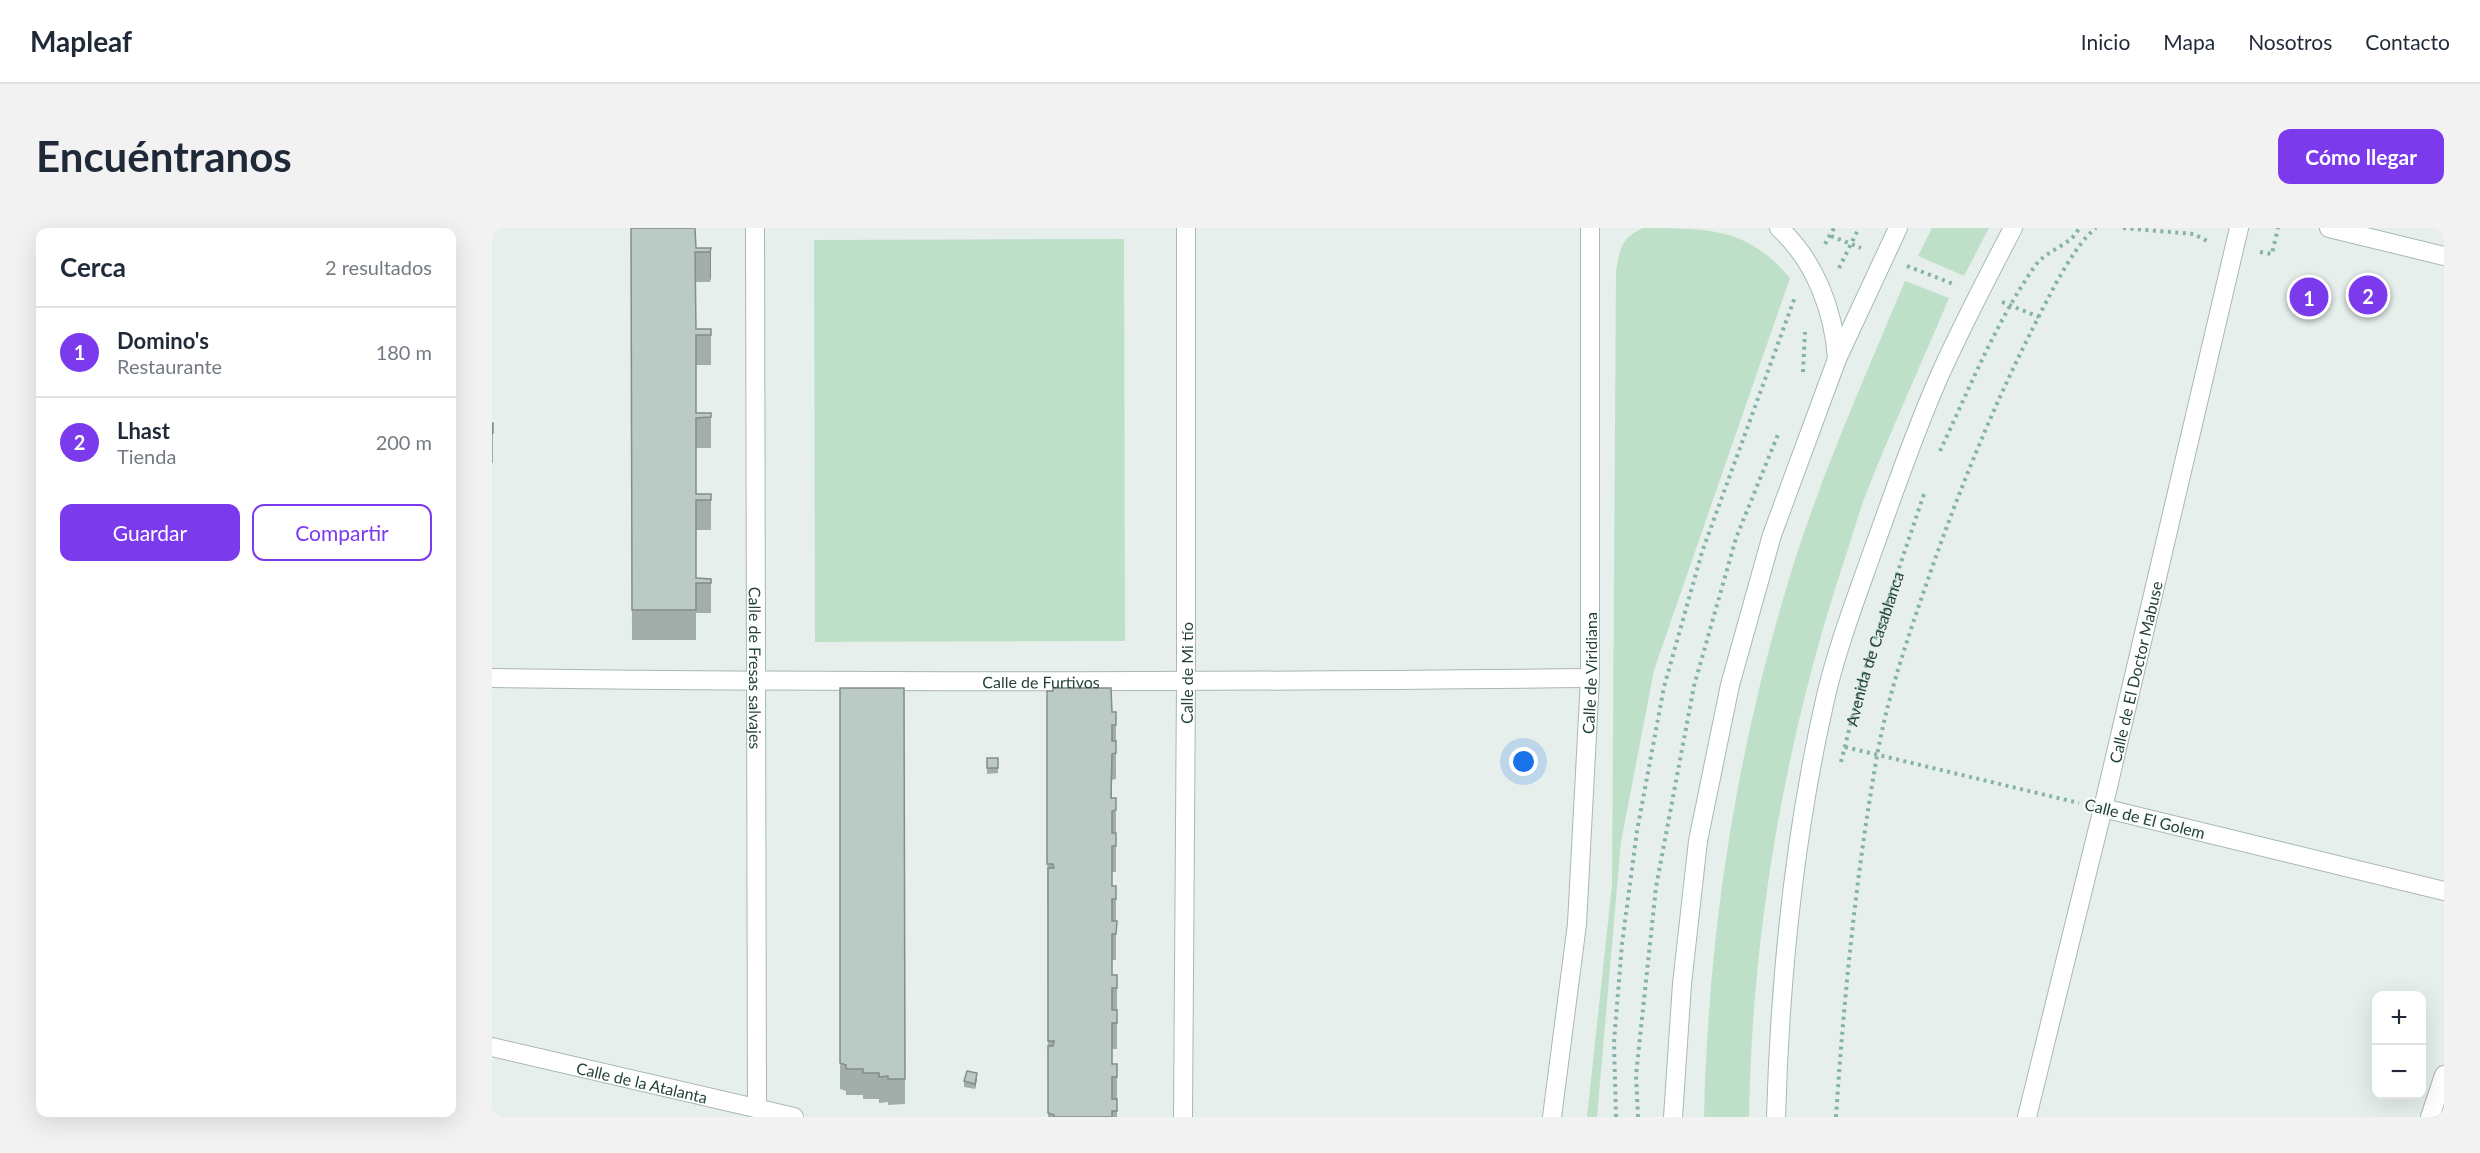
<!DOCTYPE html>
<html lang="es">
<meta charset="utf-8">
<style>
:root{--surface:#fff;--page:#f2f2f3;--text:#1f2937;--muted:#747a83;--line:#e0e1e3;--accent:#7c3aed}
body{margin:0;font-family:Lato,sans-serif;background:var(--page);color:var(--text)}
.controls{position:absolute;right:18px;bottom:18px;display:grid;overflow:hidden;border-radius:12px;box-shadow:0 6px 24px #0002}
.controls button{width:54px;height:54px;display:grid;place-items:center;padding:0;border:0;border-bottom:2px solid var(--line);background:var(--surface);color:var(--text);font:30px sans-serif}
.you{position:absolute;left:1032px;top:534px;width:21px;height:21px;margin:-15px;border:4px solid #fff;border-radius:50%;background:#1a73e8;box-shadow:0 0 0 9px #1a73e833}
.badge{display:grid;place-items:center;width:39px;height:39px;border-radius:50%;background:var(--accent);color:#fff;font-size:20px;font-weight:700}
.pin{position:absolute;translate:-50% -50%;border:3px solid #fff;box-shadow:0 2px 6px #0006}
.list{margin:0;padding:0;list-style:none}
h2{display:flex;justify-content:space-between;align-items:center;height:78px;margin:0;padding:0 24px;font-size:26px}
h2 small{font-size:20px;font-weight:400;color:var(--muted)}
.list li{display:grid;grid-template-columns:39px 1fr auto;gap:18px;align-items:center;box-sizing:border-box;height:90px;padding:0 24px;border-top:2px solid var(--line)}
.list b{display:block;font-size:22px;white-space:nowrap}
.list p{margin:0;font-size:20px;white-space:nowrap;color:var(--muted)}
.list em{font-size:20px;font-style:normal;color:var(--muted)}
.actions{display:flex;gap:12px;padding:18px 24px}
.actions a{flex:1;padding:14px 0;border:2px solid var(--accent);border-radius:12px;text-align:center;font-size:21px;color:var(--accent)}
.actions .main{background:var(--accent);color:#fff}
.map{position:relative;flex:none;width:1952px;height:889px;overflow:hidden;border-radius:12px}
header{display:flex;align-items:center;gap:36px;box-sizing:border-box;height:84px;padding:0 30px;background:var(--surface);border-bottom:2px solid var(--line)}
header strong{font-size:28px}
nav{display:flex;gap:33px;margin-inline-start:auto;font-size:21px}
.intro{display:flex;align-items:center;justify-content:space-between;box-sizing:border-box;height:144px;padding:0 36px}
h1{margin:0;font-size:42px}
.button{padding:15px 27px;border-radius:12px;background:var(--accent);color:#fff;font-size:21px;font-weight:700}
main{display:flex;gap:36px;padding:0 36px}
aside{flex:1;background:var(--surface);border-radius:12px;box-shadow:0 6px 24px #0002}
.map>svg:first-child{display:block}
.green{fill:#bfe0c8}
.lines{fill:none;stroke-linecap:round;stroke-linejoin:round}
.minor-casing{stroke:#a8b8b2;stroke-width:20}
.secondary-casing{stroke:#a4bbb3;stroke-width:20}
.path{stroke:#86b3a5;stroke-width:4;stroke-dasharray:3 4.5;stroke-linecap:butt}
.minor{stroke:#fff;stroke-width:18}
.secondary{stroke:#fff;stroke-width:18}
.wall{fill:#a1aea9}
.shaded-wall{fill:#838d89}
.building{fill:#bbcac4;stroke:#838d89;stroke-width:1.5}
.labels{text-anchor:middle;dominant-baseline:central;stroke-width:4.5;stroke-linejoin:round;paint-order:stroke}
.street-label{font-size:16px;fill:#24423a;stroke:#f7fbf9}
</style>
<header>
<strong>Mapleaf</strong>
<nav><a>Inicio</a><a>Mapa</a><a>Nosotros</a><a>Contacto</a></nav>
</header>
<div class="intro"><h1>Encuéntranos</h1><a class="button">Cómo llegar</a></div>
<main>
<aside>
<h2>Cerca<small>2 resultados</small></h2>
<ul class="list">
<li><span class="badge">1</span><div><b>Domino's</b><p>Restaurante</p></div><em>180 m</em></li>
<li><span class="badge">2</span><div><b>Lhast</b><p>Tienda</p></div><em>200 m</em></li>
</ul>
<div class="actions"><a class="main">Guardar</a><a>Compartir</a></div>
</aside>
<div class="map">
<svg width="1952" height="889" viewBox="0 0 1952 889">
<rect width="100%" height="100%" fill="#e6efeb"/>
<g class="green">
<path d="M1151,0C1217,0 1256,0 1298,50L1162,442L1129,614L1105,889H1095L1120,657L1124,43C1128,21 1129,10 1151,0Z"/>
<path d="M1440,0H1497L1472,48L1426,28Z"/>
<path d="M632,11L633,413L323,414L322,12Z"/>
<path d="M1413,53L1457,70C1430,134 1401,198 1375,263C1367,284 1361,306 1354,327C1294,507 1260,700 1257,889H1212C1216,709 1243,530 1295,358C1326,253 1371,154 1413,53Z"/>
</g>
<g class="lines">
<defs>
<g id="minor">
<path id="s2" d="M263,0L265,880"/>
<path d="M1287,0C1323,33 1342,83 1345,131"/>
<path d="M1837,0L1952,28"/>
<path id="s3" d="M0,450C366,455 732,454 1098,450"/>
<path d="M1611,580L1952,663"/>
<path id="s4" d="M0,819L302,889"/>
<path id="s5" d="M691,889L694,454V0"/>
<path id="s6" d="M1060,889L1085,696L1098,450V0"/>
<path id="s7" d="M1535,889L1611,580L1747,0"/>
<path d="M1938,889L1952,847"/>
</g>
<g id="secondary">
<path d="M1181,889L1190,756L1206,613L1238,457L1280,307L1345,131L1406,0"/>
<path d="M1284,889C1288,750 1302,608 1333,472C1344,423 1363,373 1380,325C1401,267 1421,208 1446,151C1469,99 1495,50 1521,0"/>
</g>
</defs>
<use href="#minor" class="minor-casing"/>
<use href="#secondary" class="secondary-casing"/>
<g class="path">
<path d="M1631,0L1702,6L1717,14"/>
<path d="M1339,8L1369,20"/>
<path d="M1333,16L1342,0"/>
<path d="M1768,24L1780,26L1786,0"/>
<path d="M1415,38L1464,57"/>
<path d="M1347,40L1367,0"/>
<path d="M1510,74L1547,89"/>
<path d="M1311,144L1313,104"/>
<path d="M1448,223C1477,161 1504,94 1543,38C1555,21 1579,18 1587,0"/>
<path d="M1353,519L1587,575"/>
<path id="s1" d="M1349,534L1370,450L1433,263"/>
<path d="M1124,889L1122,814L1130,716L1145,603L1172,459L1210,324L1303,69"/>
<path d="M1146,889L1144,847L1164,659L1202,458L1244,310L1287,204"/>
<path d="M1344,889C1352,768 1364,647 1385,528C1395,471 1414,415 1433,360C1461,278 1493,198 1531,120C1546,91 1579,18 1604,0"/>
</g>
<use href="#minor" class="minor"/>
<use href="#secondary" class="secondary"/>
</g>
<g class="wall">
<path d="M139,0L204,20H219L218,54H204V101H219V137H204V185L219,189V220H204V266H219V302H204V350L219,351V385H204V412H140Z"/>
<rect x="0" y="195" width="1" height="40"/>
<path d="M348,460H412L413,876L396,877V874L387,875V871H371V867H354V863L348,861Z"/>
<path d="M555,463L620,484H624V551L620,552V570H624V644H620V658H624V732H620V747H625V821H620V836H625V889H556Z"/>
<path d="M495,530H506V545L495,546Z"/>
<path d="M485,851L483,861L472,859V853Z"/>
</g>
<g class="shaded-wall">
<path d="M219,20V50L218,54V24Z"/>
<path d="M485,845V851L483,861V856Z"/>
</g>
<g class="building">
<path d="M139,0H203L204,20H219L218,24H203L204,101H219V107H204V185H219V189L204,190V266H219V272H204V350L219,351V355H204V382H140Z"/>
<rect x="0" y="195" width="1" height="10"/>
<path d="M348,460H412L413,851H396V848L387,849V845H371V841H354V837L348,835Z"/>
<path d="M561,460H619L620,484H624V497H620V513H624V525L620,526L619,570H624V582L620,583V605H624V618H620V658H624V671H620V693H625L624,706H620V747H625V760H620V782H625V795H620V836H625V849H620V871H625V883H620V889H562V887L556,885V818H561L562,813H556V640H562L561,636H555V463H561Z"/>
<rect x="495" y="530" width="11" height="10"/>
<path d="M475,843L485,845L483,856L472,853Z"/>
</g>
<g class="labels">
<g class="street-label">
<text stroke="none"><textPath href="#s1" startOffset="118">Avenida de Casablanca</textPath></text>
<text stroke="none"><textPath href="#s2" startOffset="440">Calle de Fresas salvajes</textPath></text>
<text stroke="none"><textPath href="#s5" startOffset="444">Calle de Mi tío</textPath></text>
<text stroke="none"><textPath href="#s6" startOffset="446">Calle de Viridiana</textPath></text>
<text stroke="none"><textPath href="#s7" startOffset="458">Calle de El Doctor Mabuse</textPath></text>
<text stroke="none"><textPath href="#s3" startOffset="549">Calle de Furtivos</textPath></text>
<text transform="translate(1653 590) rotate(14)">Calle de El Golem</text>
<text stroke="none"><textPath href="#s4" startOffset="154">Calle de la Atalanta</textPath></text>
</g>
</g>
</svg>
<div class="controls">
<button>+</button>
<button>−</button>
</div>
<div class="you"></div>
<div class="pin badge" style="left:1817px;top:69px">1</div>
<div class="pin badge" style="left:1876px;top:67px">2</div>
</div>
</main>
